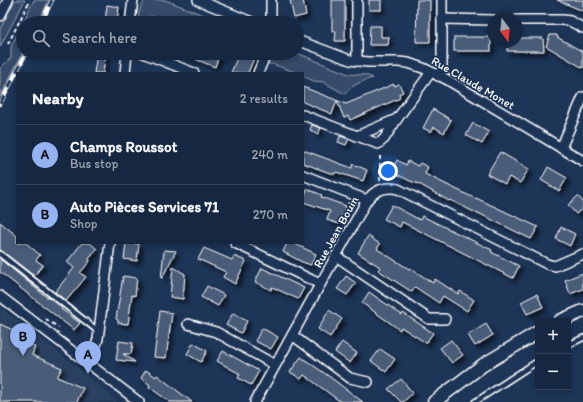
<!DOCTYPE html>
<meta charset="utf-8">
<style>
:root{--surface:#162841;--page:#23344c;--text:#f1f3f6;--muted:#9ea6b1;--line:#35445a;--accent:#95b2f1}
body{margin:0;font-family:Itim,sans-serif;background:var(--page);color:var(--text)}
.controls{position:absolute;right:12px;bottom:12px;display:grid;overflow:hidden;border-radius:0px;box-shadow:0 2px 6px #0003}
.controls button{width:36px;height:36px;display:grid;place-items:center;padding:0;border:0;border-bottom:1px solid var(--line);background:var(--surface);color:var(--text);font:20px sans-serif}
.compass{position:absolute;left:487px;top:12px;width:36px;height:36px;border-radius:50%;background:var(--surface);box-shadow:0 2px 6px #0003;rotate:165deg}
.you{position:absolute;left:388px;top:171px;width:14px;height:14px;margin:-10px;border:3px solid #fff;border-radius:50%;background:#1a73e8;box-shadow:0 0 0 6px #1a73e833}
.badge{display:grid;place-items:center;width:26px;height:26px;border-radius:50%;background:var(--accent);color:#111;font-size:13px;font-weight:700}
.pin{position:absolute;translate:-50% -33px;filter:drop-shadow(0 1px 2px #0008)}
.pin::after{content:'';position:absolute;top:21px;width:14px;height:12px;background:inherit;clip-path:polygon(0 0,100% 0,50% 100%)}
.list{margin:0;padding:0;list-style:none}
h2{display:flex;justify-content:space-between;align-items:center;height:52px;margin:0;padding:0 16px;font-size:17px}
h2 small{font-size:13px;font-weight:400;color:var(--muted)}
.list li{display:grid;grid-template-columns:26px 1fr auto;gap:12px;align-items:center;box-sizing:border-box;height:60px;padding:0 16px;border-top:1px solid var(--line)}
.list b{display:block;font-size:15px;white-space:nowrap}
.list p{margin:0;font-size:13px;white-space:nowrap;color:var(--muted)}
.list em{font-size:13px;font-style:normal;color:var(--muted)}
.icon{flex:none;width:22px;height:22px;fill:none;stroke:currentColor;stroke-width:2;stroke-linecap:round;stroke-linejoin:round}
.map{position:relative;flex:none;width:583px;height:402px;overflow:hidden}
.search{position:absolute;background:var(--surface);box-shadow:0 2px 6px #0003;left:16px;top:16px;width:288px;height:44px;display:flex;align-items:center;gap:10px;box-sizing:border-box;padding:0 14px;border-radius:22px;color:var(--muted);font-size:15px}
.panel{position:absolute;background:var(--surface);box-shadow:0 2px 6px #0003;left:16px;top:72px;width:288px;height:172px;border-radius:0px}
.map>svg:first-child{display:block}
.built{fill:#2a4161}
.green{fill:#364b69;stroke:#9aa5b4}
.building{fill:#4a5d79;stroke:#fff;filter:url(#shadow)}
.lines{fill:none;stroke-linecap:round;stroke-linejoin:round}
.lane-casing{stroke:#fff;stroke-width:8}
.street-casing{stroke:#fff;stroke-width:12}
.secondary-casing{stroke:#fff;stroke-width:15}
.path{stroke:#fff;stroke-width:2;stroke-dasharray:4 3;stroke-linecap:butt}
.lane{stroke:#1d3557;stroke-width:4.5}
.street{stroke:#1d3557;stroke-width:9}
.secondary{stroke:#1d3557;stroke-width:12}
.rail-casing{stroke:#fff;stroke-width:4.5}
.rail{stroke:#1d3557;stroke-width:3;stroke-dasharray:9;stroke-linecap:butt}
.labels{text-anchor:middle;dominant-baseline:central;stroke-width:3.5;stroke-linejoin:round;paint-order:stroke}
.street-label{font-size:12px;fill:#fff;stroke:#1d3557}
</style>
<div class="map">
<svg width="583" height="402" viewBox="0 0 583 402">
<defs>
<filter id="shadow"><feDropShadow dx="3.5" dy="3.5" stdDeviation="2" flood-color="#0009"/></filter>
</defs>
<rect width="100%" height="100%" fill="#1d3557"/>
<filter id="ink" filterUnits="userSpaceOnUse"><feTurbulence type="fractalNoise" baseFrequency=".025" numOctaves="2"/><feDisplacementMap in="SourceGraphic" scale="8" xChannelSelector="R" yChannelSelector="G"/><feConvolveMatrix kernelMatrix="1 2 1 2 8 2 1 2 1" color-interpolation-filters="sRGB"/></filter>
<g filter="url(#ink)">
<path class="built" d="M0,307L81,370L116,400L117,402H0Z"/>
<g class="green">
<path d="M15,0H25L0,47V29Z"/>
<path d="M34,0H49L38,23H23V52L0,97V68L11,58V47Z"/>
<path d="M146,0H165L224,23H170L165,19L150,16L147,23H138C139,14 139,6 146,0Z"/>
<path d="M272,53H297L348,74L366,75L373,78C362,81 352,85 345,94L323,82L314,81L303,76V73H298L272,64H268Z"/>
</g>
<g class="building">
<path d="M290,0H303L306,15L294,18Z"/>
<path d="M332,0H345V41H335L336,31H332Z"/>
<rect x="369" y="0" width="12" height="10"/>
<path d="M417,0H430V42H416Z"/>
<path d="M557,0H583V11Z"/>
<path d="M107,5L119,7L117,23L105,22Z"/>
<path d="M370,26H381V37H389L388,45H369Z"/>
<path d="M550,35H557V37L583,52V68L546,46Z"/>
<rect x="454" y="37" width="37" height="14"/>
<path d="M517,38H543L544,51H507V42H517Z"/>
<path d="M97,53H106L103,73H94Z"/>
<path d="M180,53H220L215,67Z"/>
<path d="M239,53H256L248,73H231Z"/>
<path d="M394,84L395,86L399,84L403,92L399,94L400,98L350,120L348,116L344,118L337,101L332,114L303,102V87L346,104Z"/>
<path d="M433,109L451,120L444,133L434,127L431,132L423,128Z"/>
<path d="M473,123L489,132L482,144L466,135Z"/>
<path d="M312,125L321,128L318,134L310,130Z"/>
<path d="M340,136L349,139L346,145L338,142Z"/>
<path d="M303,150L352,168L353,164L367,170L363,181L336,172L335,174L327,172L303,163Z"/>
<path d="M500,152L529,169L520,183L509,177L505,184L487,174Z"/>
<path d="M397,160L406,165L408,161L418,166L420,163L428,167L425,174L476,199V198L538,227L531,239L476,212V213L450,200L449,201L419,184L410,181L391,171Z"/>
<path d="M548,167L567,178L559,191L541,180Z"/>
<path d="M307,189L322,195L321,197L346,206L339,224L327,220L330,211L303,202Z"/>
<path d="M578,196L583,202V208L576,214L568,205Z"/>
<path d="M392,205L420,220L422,216L492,250L491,252L519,266L513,278L402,222L400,227L384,219Z"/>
<path d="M0,222L17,236V243H26L40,255L36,260L43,265L34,276L0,250Z"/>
<path d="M561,227L575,234L570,246L556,239Z"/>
<path d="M368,236L380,244L377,249L409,269L410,268L433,283L435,279L458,294L460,291L474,300L467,311L443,296L439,303L415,287L412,292L378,270L380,267L358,253Z"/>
<path d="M82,243H90L97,249L89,259L90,261L80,273L86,277L66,301L55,292L74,268L67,262Z"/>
<path d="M126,243L139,244L137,261L124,259Z"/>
<path d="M287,243H293L316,254L311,265L302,262L283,252Z"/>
<path d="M204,248L232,260L234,256L246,261L235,284L223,277L226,272L198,259Z"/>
<path d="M164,250L176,251L162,278H161Z"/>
<path d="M0,259L49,299L50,298L62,307L61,309L80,323L74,330L0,272Z"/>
<path d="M173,267L185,274L183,299L170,297Z"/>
<path d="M262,268L304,288L298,299L272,287L271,290L255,282Z"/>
<path d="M583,273V289L570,294L565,280Z"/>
<path d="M123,276L137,278L135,296L132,295L128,324L118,323V320L116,319Z"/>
<path d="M346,276L356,283L347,295L337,289Z"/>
<path d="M207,286L224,295L218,306L201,297Z"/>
<path d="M369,292L402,315L403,313L433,333L426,343L401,327L400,330L362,303Z"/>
<path d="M537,294L543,307L527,314L521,302Z"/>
<path d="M329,310L342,319L330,337L318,329Z"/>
<path d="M160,311L172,313L166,358L154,357Z"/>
<path d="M233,313L247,321L241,333L226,325Z"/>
<path d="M0,324L15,331L12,337L35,347L32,355L62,368L57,377L83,388L77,402H0Z"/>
<path d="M486,324L493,335L475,346L468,335Z"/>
<path d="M262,328L278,337L271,349L255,341Z"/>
<path d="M451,340L463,355L452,363L440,348Z"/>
<path d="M119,341L133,343L131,354H123L135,362L116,360Z"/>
<path d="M342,342L357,353L350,363L335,352Z"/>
<path d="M193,343L207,351L201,362L187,354Z"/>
<path d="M380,349L395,359L386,372L371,361Z"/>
<path d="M223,351L259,371L251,385L238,378L240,374L217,361Z"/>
<path d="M301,357L330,377L363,402H341L304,375L301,379L290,372Z"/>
<path d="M146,370L156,377L157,375L192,402H170L149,387L150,385L141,378Z"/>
<path d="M401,379L413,393L403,402H401L388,389Z"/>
</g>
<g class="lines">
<defs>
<g id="lane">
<path d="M0,254L98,331"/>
<path d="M568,345L583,338"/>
<path d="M475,402L538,361"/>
</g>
<g id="street">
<path d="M198,0L254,23"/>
<path d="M271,0V23"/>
<path d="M357,0V61"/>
<path d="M0,16L8,0"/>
<path d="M442,19L493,20"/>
<path d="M517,20H563L570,21L583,28"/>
<path d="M130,23L133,0"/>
<path d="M297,40L350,60L368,62H398L408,63L423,68L446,79L583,161"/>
<path d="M143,53L194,73"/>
<path d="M125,73L127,53"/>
<path d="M258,73L266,53"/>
<path d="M438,76L442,69V0"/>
<path d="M303,115L378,144L384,139L397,119L431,72"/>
<path d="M357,136L397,119"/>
<path d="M561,148L583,97"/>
<path d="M303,175L367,200"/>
<path d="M235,243L320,284"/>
<path d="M336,256L429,319H445"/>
<path d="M0,296L139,402"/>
<path d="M188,324L216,332L275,365"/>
<path d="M292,335L350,378L368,382"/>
<path d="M90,365L98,339L110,243"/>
<path d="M255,402L367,200C375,190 385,186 398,189L547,264L555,266L583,254"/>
</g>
<g id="secondary">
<path d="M560,321L583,311"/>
<path d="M434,402L483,365L538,332"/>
</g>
</defs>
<use href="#lane" class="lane-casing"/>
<use href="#street" class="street-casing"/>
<use href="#secondary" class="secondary-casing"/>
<g class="path">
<path d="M8,44L30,0"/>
<path d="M380,181V153"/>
<path d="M46,319L59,328"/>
</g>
<use href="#lane" class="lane"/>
<use href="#street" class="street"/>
<use href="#secondary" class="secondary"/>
<defs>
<g id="rail">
<path d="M41,23L52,0"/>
<path d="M0,104L26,53"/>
</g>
</defs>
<use href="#rail" class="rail-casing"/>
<use href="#rail" class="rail"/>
</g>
</g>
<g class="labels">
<g class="street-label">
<text transform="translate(473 83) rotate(30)">Rue Claude Monet</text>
<text transform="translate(336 232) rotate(-61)">Rue Jean Bouin</text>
</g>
</g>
</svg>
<div class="controls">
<button>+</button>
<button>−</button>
</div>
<svg class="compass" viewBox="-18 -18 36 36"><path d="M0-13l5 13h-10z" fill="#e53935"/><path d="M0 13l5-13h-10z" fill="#9ea6b1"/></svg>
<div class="you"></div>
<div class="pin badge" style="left:88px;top:374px">A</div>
<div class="pin badge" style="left:23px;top:356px">B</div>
<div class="search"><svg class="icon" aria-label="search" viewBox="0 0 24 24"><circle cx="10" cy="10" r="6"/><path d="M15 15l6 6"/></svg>Search here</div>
<section class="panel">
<h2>Nearby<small>2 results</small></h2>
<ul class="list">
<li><span class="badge">A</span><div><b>Champs Roussot</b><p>Bus stop</p></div><em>240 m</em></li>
<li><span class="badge">B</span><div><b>Auto Pièces Services 71</b><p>Shop</p></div><em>270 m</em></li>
</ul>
</section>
</div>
